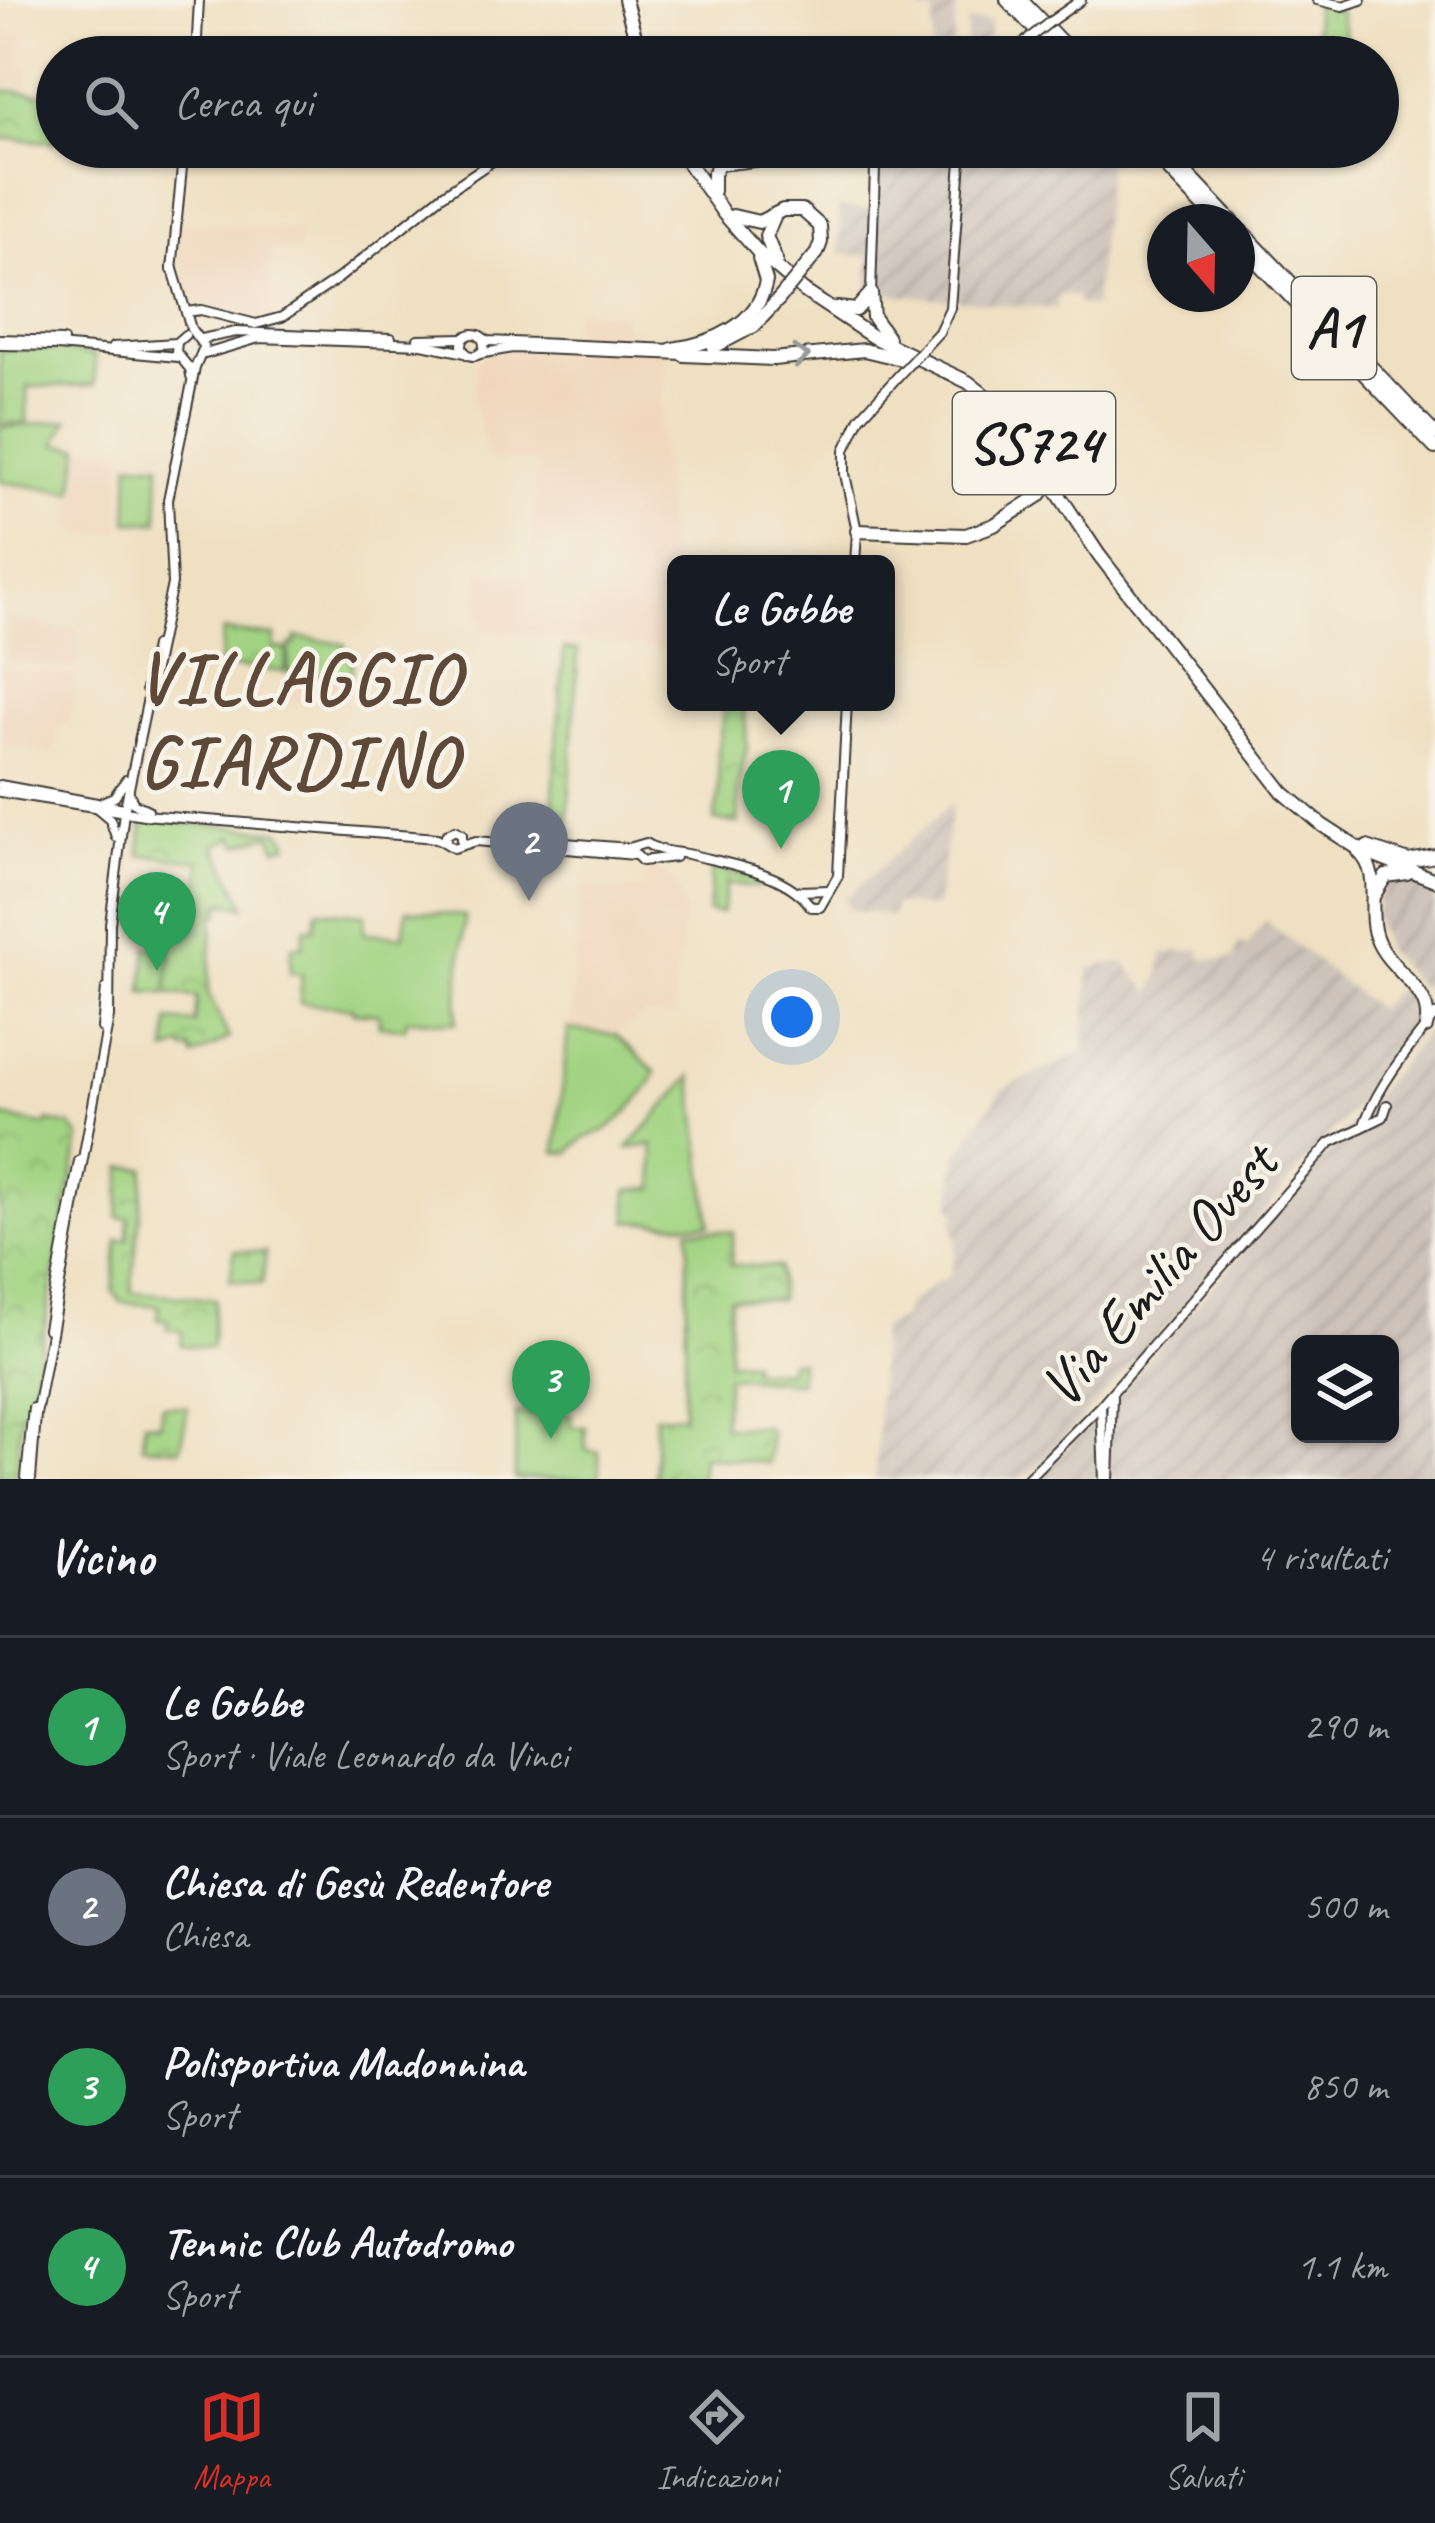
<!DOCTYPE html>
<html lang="it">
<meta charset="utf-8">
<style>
:root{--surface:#171b24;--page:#20242c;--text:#f1f3f6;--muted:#9ea1a6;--line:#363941;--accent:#d93025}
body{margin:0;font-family:Caveat,sans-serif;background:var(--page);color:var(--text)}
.controls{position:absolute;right:36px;bottom:36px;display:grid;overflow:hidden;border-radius:18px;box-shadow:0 3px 9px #0004}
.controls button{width:108px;height:108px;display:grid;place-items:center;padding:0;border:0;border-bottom:3px solid var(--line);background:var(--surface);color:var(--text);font:60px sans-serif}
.compass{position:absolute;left:1147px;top:204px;width:108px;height:108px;border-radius:50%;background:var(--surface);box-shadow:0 3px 9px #0004;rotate:160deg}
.you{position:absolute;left:792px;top:1017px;width:42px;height:42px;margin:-30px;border:9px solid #fff;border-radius:50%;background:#1a73e8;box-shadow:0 0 0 18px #1a73e833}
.badge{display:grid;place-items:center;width:78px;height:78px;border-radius:50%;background:var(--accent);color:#fff;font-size:39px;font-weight:700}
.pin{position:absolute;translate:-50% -99px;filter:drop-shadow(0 3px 6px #0008)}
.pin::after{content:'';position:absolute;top:63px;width:42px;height:36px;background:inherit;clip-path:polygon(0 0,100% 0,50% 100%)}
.popup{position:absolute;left:667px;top:555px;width:228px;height:156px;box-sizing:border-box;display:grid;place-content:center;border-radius:18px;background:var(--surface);filter:drop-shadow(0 3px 9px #0005);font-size:39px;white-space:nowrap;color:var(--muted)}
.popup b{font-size:45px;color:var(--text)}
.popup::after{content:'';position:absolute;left:50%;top:100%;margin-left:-24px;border:24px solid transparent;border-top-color:var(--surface)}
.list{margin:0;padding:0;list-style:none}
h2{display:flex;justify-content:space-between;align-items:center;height:156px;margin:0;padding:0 48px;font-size:51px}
h2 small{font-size:39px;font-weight:400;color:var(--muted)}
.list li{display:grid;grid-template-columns:78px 1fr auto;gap:36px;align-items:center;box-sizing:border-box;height:180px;padding:0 48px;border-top:3px solid var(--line)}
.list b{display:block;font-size:45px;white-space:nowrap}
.list p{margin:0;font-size:39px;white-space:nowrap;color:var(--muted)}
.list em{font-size:39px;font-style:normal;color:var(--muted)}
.icon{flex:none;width:66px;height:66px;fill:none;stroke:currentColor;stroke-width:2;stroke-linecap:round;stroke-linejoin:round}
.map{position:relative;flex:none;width:1435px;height:1479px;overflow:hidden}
.search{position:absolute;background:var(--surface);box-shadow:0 3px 9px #0004;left:36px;right:36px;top:36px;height:132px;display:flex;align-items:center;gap:30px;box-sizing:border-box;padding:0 42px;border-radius:66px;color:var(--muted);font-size:45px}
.sheet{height:876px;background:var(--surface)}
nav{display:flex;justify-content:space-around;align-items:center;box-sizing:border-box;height:168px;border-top:3px solid var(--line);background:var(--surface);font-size:33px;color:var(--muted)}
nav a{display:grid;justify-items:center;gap:6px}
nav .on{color:var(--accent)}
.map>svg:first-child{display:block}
.built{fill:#f0d6bc}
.industrial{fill:url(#industrial-furrows);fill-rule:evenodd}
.green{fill:#a2d382;stroke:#5f784f;stroke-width:3}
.park{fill:url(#park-crowns);stroke:#5f784f;stroke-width:3}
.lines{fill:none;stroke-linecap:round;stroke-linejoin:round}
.secondary-casing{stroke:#3c3935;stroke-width:12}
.highway-casing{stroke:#3c3935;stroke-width:16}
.secondary{stroke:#fff;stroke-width:8}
.highway{stroke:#fff;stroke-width:12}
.secondary-bridge-casing{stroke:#3c3935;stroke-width:12;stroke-linecap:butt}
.highway-bridge-casing{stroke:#3c3935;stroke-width:16;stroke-linecap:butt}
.secondary-bridge{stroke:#fff;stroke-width:8}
.highway-bridge{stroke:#fff;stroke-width:12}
.oneway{stroke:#999}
.labels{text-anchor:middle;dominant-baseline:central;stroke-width:9;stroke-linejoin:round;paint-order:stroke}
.shield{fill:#f7f3e8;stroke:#5e5c59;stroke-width:3}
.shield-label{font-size:57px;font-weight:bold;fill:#1c1c1c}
.street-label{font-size:60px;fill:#1c1c1c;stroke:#f7f3e8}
.district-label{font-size:72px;font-weight:bold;letter-spacing:3px;fill:#5e4838;stroke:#f7f3e8}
</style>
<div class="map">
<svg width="1435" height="1479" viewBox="0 0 1435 1479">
<defs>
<pattern id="industrial-furrows" width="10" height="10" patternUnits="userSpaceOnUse" patternTransform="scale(3)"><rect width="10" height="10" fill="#cec2b9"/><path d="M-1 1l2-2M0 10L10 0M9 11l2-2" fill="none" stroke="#b0a69e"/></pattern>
<pattern id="park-crowns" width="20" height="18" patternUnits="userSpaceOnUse" patternTransform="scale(3)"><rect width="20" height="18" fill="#a2d382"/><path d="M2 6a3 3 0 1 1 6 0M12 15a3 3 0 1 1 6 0" fill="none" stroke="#8bb570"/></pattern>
</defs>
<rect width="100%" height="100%" fill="#f7f3e8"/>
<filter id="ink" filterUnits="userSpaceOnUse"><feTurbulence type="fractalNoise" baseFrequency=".00833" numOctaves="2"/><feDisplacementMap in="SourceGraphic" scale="24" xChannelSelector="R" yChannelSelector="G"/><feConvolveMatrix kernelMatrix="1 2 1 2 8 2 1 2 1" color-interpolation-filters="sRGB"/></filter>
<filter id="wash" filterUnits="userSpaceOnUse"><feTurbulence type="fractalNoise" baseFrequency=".004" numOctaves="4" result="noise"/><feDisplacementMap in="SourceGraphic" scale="48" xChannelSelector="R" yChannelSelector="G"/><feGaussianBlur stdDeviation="2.7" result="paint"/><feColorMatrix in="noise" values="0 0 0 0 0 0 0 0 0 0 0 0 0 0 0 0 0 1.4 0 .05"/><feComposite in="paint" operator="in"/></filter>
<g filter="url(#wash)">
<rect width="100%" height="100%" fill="#efe0c2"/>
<g class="built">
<path d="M0,21H4L5,32H25L23,68L30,69L28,87L0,84Z"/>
<path d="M180,223L299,231V250L270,252L274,317L256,321L189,305L181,279L186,266L176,257Z"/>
<path d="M573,309L624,313V342L668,344L659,429L672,561L667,616L676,619L675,631L665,630L664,649L488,630L478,614L480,572L530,575L538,463L489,458L474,403L477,364L488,353L571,352Z"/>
<path d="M83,447L123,449L121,531L92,534L69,530L73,497L80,493Z"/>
<path d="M9,618L78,630V668L8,662Z"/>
<path d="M0,669L76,675L70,726H58L56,753L0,746Z"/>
<path d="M290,674L341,679L338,706L287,701Z"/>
<path d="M648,863L675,881L685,910L673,1016L642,1015L618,1032L570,1028L581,887L642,890Z"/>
</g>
<g class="industrial">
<path d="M922,0H956L953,49L966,46L968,22L990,21L989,49L1002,48L1010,57H932L934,13L921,11Z"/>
<path d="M883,147H1109L1094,307L1078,305V297L1059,295L1056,309L868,292L870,256L840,254L839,208L872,210V164Z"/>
<path d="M952,804L936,908L894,904L892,916L851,910L844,900Z"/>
<path d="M1410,876L1435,886V993L1415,983L1384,947L1374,915L1386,879Z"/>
<path d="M1266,921L1377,1010L1399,985L1426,1002L1425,1023L1197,1291L1050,1455L1021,1479H876L880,1328L902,1319L907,1304L951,1274L957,1239L953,1229L956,1212L951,1206L957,1156L1001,1090L1084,1051L1089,968L1123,961L1151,993L1160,974L1163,953L1200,949L1202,959H1234L1238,942L1246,947Z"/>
<path d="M1435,1023V1479H1032L1062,1454L1229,1268ZM1300,1344H1390V1434H1300Z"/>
</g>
<g class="green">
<path d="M55,349L95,355V385L27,387V423L0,424V350Z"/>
<path d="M68,420L56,444L80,447L74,492L0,482V428Z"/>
<path d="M130,463H160L158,522H128Z"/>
<path d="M317,910L365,914L364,933L403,936L407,910L465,916L456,1023L407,1019L405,1028L379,1026V1014L353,1012V1008L300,1003L302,974L290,973L292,946H303L305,928H315Z"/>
<path d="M147,947L171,950L167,993L143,992Z"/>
<path d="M568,1029L616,1035L656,1072C650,1090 626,1115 611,1126C593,1139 589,1130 569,1153L556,1152Z"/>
<path d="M692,1076L710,1225L628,1221V1190L655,1188L653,1145L628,1148Z"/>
<path d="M516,1413L571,1414V1427H585L586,1450L599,1452V1479H515Z"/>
</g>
<g class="park">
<path d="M1315,4L1339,11L1347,42L1315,43Z"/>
<path d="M0,90L56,95L54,142L0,138Z"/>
<path d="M223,631L275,636L274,648L287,649L285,672L219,665Z"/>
<path d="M296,637L344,644L352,661L351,678L288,672L290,645H295Z"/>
<path d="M564,649L578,650L567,837L550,835Z"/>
<path d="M725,702H744L747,746L738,790L739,823L714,821L719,795L718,748Z"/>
<path d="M143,819L280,831L288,840V845L277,848L270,834L238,845L234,836L216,845L245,906L221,903L220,914H214L208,993L229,1038L194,1057L190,1049L185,1051L182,1046L167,1052L169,1021L195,1023L197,997L167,993L172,936L194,934L201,861L140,855Z"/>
<path d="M712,869L760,878L759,887L726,884L722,913L708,912Z"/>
<path d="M0,1116L46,1126L48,1121L71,1126L80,1137L29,1410L21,1412L16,1479H0Z"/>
<path d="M123,1167L145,1168L131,1292L215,1299L211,1348L181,1345L182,1331L167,1329L168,1320L158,1319L159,1306L121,1302L113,1291L118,1240H128L129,1218L118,1217Z"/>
<path d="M689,1229L733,1232L731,1265L779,1267V1300L730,1298L728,1361L752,1362V1370L788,1371L789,1361H800L799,1382L727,1376L723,1427H765L770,1431L768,1463L702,1456L700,1479H655V1416L683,1415Z"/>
<path d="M234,1251L266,1252L262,1284L230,1280Z"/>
<path d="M162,1405L188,1407L180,1449L142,1446L144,1422L160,1424Z"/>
</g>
</g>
<g filter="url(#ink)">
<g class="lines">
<defs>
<g id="secondary">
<path d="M1317,0L1343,6L1361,0"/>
<path d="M1051,21L1081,0"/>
<path d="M196,57L199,0"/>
<path d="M1007,57L1032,36"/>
<path d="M554,147L617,153L674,148"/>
<path d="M688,148L745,157"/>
<path d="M760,159L877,161"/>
<path d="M172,270L184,147"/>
<path d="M871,293L875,168L889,147"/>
<path d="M186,312L201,310L256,324L282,317L339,278L441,196L513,147"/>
<path d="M939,332L950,308L962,147"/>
<circle cx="473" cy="345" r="11"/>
<path d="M185,335L177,342L176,352L190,369L191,377"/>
<path d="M479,335L488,341L672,349"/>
<path d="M0,339L63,341"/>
<path d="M201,339L236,332L391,338"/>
<path d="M418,339L464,338"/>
<path d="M0,345L58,346L178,357"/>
<path d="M113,347L176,343"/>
<path d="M205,354L259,338L422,344L466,353"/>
<path d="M479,354L512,348L684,355"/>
<path d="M855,564L857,531L845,474V450L860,418L899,375"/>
<path d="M146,690L155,646"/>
<path d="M0,785L124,808"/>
<path d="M0,792L144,815L437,838L454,848L476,841L635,855"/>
<path d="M129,792L133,803L148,810"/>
<path d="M102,802L114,797L126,780"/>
<path d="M98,809L110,819L116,837"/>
<path d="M446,842V835L455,830L462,834V843"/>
<path d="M565,843L629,848L646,843C660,853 676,851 692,855C729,864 789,873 811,907H820L838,876L847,702"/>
<path d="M635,854L642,861L675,857"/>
<path d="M798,891L829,890"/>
<path d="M102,1028L106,989"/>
<path d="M1365,1122C1380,1083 1408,1049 1435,1015"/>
<path d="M48,1329L79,1161"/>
<path d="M1101,1406L1104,1479"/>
<path d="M26,1477L33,1408"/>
<path d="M31,1479L36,1415L109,1017L110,924L124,812L172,584L168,500L195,368L204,347L191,329L172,266"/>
<path d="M1027,1479L1101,1405L1330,1143L1383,1117L1387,1105"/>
<path d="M1109,1479L1112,1397"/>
</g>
<g id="highway">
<path d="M625,0L641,57"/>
<path d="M1007,0L1061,57"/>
<path d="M1021,0L1076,57"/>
<path d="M677,147L724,214L759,253L804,291L873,337L968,382L1002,409L1099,555L1283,792L1322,825L1362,851L1435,880"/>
<path d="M1147,147L1218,222"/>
<path d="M1162,147L1233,222"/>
<path d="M713,191V174L719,164L763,159"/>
<path d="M733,216L759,222L783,210H802L820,226L821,242L817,253"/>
<path d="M774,218L766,236L776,261"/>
<path d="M1237,226L1435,434"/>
<path d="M1237,241L1435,448"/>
<path d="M871,293L873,317L888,338"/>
<path d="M837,308L856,310L870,294"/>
<path d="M714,347L754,326L779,299"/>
<path d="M672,349C712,344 758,325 766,281L759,258"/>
<path d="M684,355L773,359L864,350L910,361"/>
<path d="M857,531L966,535L994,525L1039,496L1046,487L1044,475"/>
<path d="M1367,847L1409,861L1435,856"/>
<path d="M1359,852C1384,875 1364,913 1378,942C1392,973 1435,991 1426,1027"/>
<path d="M1374,895L1386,876L1407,873"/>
</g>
</defs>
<use href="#secondary" class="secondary-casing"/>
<use href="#highway" class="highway-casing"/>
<use href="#secondary" class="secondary"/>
<use href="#highway" class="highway"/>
<defs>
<g id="secondary-bridge">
<path d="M1032,36L1051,21"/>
<path d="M899,375L939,332"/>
</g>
<path id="highway-bridge" d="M779,299L817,253"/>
</defs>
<use href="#secondary-bridge" class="secondary-bridge-casing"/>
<use href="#highway-bridge" class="highway-bridge-casing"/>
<use href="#secondary-bridge" class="secondary-bridge"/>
<use href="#highway-bridge" class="highway-bridge"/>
</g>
<defs><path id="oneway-chevron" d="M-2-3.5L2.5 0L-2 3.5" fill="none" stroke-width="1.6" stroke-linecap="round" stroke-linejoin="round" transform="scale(3)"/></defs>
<use class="oneway" href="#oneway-chevron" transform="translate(801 356) rotate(-6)"/>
</g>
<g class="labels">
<g class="shield">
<rect x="1292" y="277" width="84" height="102" rx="9"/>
<rect x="953" y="392" width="162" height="102" rx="9"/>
</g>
<g class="shield-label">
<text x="1334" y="328">A1</text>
<text x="1034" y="443">SS724</text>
</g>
<g class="street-label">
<text transform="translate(1158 1275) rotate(-49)">Via Emilia Ovest</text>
</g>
<g class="district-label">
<text x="299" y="678">VILLAGGIO<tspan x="299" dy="83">GIARDINO</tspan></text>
</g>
</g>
</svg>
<div class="controls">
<button><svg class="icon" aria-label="layers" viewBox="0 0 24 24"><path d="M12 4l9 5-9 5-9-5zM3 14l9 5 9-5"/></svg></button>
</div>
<svg class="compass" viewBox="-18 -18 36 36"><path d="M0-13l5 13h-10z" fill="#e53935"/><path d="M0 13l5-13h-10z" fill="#9ea1a6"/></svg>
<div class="you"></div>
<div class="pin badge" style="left:781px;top:849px;background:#2e9e5b">1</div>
<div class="popup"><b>Le Gobbe</b>Sport</div>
<div class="pin badge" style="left:529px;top:901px;background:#6b7280">2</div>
<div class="pin badge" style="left:551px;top:1439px;background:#2e9e5b">3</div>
<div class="pin badge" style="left:157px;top:971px;background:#2e9e5b">4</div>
<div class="search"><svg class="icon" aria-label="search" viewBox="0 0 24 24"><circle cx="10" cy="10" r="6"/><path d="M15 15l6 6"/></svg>Cerca qui</div>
</div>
<section class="sheet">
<h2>Vicino<small>4 risultati</small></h2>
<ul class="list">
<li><span class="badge" style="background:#2e9e5b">1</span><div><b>Le Gobbe</b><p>Sport · Viale Leonardo da Vinci</p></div><em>290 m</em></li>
<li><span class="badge" style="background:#6b7280">2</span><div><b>Chiesa di Gesù Redentore</b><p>Chiesa</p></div><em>500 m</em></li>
<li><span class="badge" style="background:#2e9e5b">3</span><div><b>Polisportiva Madonnina</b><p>Sport</p></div><em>850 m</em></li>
<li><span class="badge" style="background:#2e9e5b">4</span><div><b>Tennic Club Autodromo</b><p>Sport</p></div><em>1.1 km</em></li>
</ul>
</section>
<nav>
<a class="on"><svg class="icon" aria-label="map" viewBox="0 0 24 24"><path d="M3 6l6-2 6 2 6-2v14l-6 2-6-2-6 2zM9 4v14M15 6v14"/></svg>Mappa</a>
<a><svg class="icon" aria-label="directions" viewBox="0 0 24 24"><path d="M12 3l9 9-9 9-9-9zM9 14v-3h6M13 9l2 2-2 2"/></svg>Indicazioni</a>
<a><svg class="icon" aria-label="saved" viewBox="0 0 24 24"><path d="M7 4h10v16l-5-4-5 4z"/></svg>Salvati</a>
</nav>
